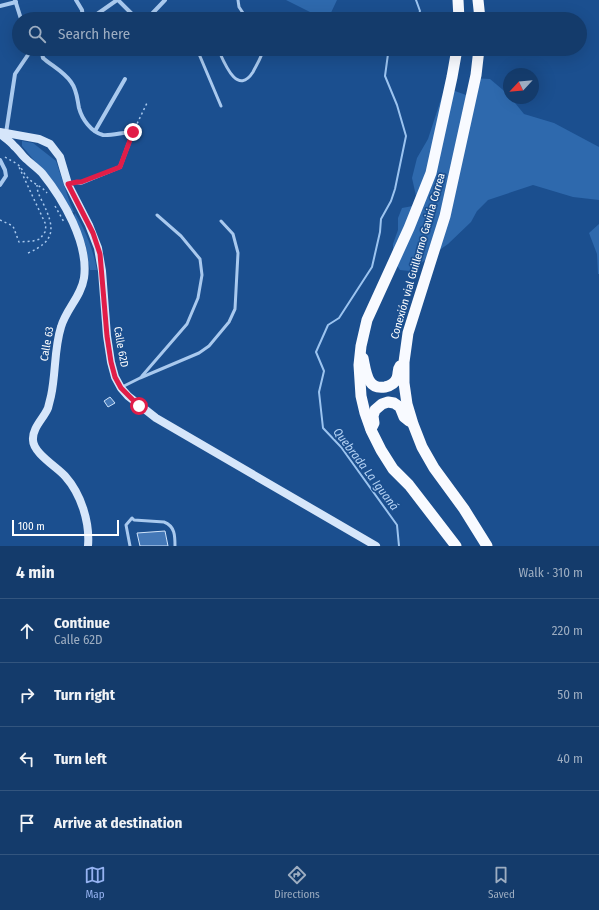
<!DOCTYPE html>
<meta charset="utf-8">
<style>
:root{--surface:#143b6b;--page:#214673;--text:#f1f3f6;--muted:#9dadc1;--line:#33557e;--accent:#95b2f1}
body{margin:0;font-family:"Fira Sans Condensed",sans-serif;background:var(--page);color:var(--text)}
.compass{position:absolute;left:503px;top:68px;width:36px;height:36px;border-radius:50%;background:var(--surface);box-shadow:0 4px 16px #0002;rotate:244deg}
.scale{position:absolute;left:12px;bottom:10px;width:107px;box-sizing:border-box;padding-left:4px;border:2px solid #fff;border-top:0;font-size:11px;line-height:14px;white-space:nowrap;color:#fff;-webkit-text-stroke:3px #1b4f8f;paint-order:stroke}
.stop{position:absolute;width:12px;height:12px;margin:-9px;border:3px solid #e11d48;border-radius:50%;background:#fff}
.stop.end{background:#e11d48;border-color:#fff;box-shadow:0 1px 4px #0008}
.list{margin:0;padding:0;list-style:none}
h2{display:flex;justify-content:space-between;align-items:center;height:52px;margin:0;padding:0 16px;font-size:17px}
h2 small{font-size:13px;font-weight:400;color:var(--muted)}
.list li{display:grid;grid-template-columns:26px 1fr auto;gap:12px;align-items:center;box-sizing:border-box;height:64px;padding:0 16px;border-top:1px solid var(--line)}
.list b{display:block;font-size:15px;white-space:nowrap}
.list p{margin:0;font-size:13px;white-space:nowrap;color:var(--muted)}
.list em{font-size:13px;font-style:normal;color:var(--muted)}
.icon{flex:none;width:22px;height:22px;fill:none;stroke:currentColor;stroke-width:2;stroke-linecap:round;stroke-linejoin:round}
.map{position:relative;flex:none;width:599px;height:546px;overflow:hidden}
.search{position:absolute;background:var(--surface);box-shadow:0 4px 16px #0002;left:12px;right:12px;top:12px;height:44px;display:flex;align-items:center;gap:10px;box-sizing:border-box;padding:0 14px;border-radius:22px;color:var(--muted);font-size:15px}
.sheet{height:308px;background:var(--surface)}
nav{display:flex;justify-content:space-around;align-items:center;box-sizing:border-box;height:56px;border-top:1px solid var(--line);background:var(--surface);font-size:11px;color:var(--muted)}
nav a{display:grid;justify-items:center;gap:2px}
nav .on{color:var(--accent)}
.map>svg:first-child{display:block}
.green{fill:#2e69ad}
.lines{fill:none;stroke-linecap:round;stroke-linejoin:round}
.stream{stroke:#9cc4f0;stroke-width:2}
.building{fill:#4478b7;stroke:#cfe3fa}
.path{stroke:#a9c9ee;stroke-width:1.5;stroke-dasharray:2 3;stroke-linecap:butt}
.service{stroke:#a9c9ee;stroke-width:3}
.minor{stroke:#a9c9ee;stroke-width:4}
.secondary{stroke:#d6e6fa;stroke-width:8}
.trunk{stroke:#f8faff;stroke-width:11}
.route{stroke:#e11d48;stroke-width:5}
.labels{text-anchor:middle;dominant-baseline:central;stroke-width:3.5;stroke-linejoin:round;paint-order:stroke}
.street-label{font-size:11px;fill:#fff;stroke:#1b4f8f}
.water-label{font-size:12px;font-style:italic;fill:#b5d3f5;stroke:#1b4f8f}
</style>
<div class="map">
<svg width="599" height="546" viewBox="0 0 599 546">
<rect width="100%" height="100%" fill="#1b4f8f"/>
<g class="green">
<path d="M286,0H337L328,19H324Z"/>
<path d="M471,78L490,79L509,95V98H511L524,114L554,123L599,147V200L573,197L533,185L488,200L477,211L471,222L448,244L410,271L400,270L393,260V244L398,230V218L402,208L418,205L412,178L417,158L428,139L442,96L452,90L469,96Z"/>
<path d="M22,141L33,143L56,161L70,203L74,212H70L59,190L22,146Z"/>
<path d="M75,213C86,232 93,249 97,270H90L86,246L74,217Z"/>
<path d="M599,224V274H598L597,254L589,233Z"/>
</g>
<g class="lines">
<g class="stream">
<path d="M416,0L420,11L417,19"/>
<path d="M394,49L388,54L385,76L397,105L406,136L395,189L391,201L381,219L380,232L372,267L339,318L328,325L316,352L324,371L319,392L323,428L341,447L397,525L399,546"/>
</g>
</g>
<g class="building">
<path d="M110,397L115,403L108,407L104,401Z"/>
<path d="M165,531L168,546H140L137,533Z"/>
</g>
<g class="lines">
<g class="path">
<path d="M135,128L147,103"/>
<path d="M5,157C9,160 13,161 17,164C22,167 24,175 29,179C35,185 42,186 47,193"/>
<path d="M55,206L64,222"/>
<path d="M0,220L13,226L19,242L33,241L40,239L45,232L46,225L19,167"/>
<path d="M28,253C56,241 55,228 43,203C40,197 37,192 37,185"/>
</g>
<g class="service">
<path d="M238,0L239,7L247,19"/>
<path d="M199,49V54L221,106"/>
<path d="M218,49C224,62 237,97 253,72C257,64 262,57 263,49"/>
<path d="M142,376L187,324L198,298L202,275L200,259L181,236L157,215"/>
<path d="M122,387L140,378L199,353L209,346L229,322L235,309L238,253L233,234L221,221"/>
<path d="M130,546L126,525L132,518L134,520L164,522C175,526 175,536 175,546"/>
</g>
<g class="minor">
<path d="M15,0L21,19"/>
<path d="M76,0L82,10L83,19"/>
<path d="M118,0L133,15L141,19"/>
<path d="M0,6L16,2"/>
<path d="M90,19L117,0"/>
<path d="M147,19L165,0"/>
<path d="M37,49L42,53L43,58C52,66 63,71 71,82C77,90 77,98 79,108C82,119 91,132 103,135C110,136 125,132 133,132L120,167L81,183L77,182L68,184"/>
<path d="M42,53L56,54L69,49"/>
<path d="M95,131L125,79"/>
<path d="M6,133L15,74L32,49"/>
<path d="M0,160L5,170L6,176L0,185"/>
</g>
<g class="secondary">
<path d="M0,132L39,139L50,144L60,157L68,184L89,225L98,248L102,271L107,336L111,362L115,377L121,388L128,396L156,418L376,546"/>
<path d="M0,134C5,138 10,141 14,146C18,149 20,153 24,157C30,163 36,167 42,173C63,199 89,243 84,278C81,297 66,309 61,327C54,349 56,373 51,396C50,400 49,404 48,408C44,418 32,428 33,440C33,453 57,467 65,476C81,494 90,522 88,546"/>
</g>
<g class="trunk">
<path d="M458,0L459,19"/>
<path d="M478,0L480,19"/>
<path d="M479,49L476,75L445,216L408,333L404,362V383L407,404L413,424L422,447L434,468L464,509L487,546"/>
<path d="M363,358C366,372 367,390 385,387C390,386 395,383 397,378C399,373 397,370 400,366"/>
<path d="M371,429L374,423L373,416L375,410L382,404L388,402L394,403L400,407L404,417L409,421"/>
<path d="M456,546L409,485L393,469L381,450L371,430L365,413L361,396L359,365L361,346L367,320L409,228L431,173L452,77L457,49"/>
</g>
</g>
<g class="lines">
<path class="route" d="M133,132L120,167L81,182H77L68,184L93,233L100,254L107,336L111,362L115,377L121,388L139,406"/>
</g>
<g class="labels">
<g class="street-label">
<text transform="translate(418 256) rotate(-74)">Conexión vial Guillermo Gaviria Correa</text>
<text transform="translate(47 344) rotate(-80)">Calle 63</text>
<text transform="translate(121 347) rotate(80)">Calle 62D</text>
</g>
<g class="water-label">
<text transform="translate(366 469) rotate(53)">Quebrada La Iguaná</text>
</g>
</g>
</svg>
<svg class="compass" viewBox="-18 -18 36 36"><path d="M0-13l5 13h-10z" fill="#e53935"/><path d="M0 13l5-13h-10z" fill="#9dadc1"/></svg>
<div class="scale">100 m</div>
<div class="stop" style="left:139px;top:406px"></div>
<div class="stop end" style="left:133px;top:132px"></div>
<div class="search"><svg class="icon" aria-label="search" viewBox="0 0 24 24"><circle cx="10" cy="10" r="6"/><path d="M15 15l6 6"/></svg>Search here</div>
</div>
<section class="sheet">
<h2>4 min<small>Walk · 310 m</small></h2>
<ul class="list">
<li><svg class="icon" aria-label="ahead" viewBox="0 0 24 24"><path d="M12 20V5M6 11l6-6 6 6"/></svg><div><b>Continue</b><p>Calle 62D</p></div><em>220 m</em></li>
<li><svg class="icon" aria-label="right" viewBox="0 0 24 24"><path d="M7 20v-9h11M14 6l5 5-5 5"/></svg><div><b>Turn right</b></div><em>50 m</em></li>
<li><svg class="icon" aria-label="left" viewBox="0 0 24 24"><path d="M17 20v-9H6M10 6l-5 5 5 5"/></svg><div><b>Turn left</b></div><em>40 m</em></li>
<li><svg class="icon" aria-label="arrive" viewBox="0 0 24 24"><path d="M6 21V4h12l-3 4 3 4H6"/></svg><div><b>Arrive at destination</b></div></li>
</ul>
</section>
<nav>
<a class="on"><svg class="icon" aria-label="map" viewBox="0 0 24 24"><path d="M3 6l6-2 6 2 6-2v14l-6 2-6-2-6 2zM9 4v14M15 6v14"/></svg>Map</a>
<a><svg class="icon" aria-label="directions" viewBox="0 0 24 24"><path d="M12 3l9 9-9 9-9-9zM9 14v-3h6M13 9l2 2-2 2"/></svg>Directions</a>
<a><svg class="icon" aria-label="saved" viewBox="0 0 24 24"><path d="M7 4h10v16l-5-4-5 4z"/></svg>Saved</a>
</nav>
